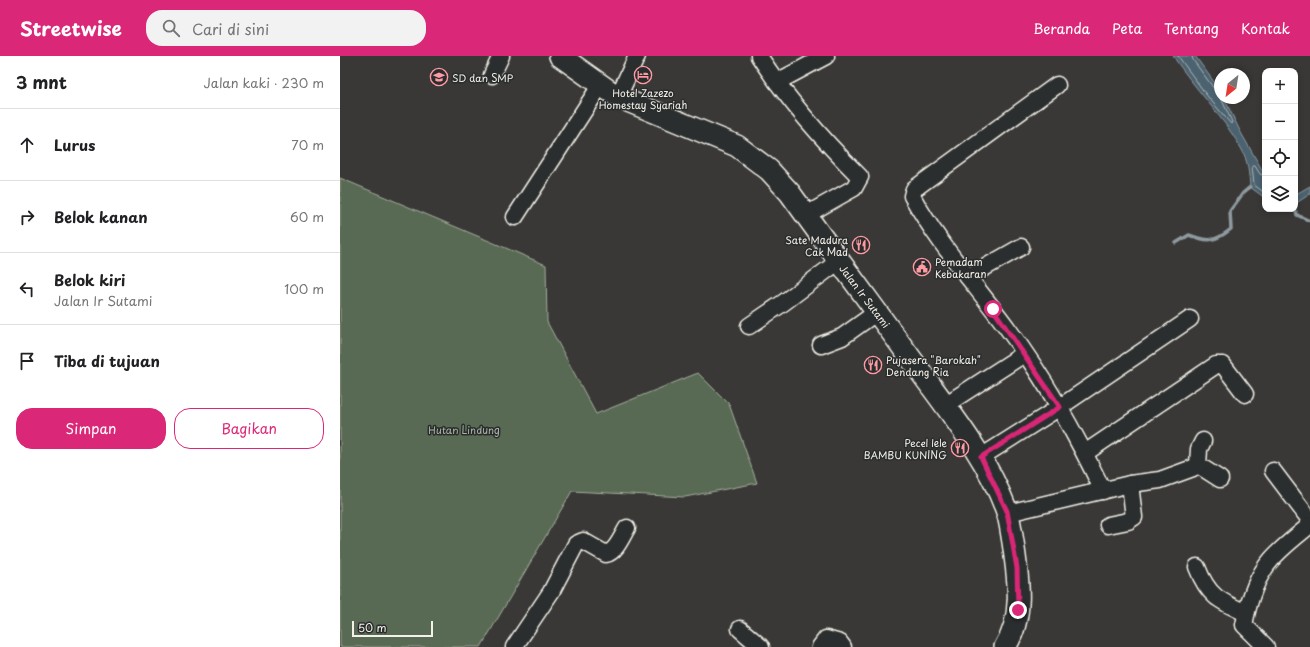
<!DOCTYPE html>
<html lang="id">
<meta charset="utf-8">
<style>
:root{--surface:#fff;--page:#f2f2f2;--text:#202124;--muted:#757577;--line:#e0e0e0;--accent:#db2777}
body{margin:0;font-family:"Playpen Sans",sans-serif;background:var(--page);color:var(--text)}
.controls{position:absolute;right:12px;top:12px;display:grid;overflow:hidden;border-radius:8px;box-shadow:0 2px 6px #0003}
.controls button{width:36px;height:36px;display:grid;place-items:center;padding:0;border:0;border-bottom:1px solid var(--line);background:var(--surface);color:var(--text);font:20px sans-serif}
.compass{position:absolute;left:874px;top:12px;width:36px;height:36px;border-radius:50%;background:var(--surface);box-shadow:0 2px 6px #0003;rotate:210deg}
.scale{position:absolute;left:12px;bottom:10px;width:81px;box-sizing:border-box;padding-left:4px;border:2px solid #f4f1e8;border-top:0;font-size:11px;line-height:14px;white-space:nowrap;color:#f4f1e8;-webkit-text-stroke:3px #2a2d2e;paint-order:stroke}
.stop{position:absolute;width:12px;height:12px;margin:-9px;border:3px solid #db2777;border-radius:50%;background:#fff}
.stop.end{background:#db2777;border-color:#fff;box-shadow:0 1px 4px #0008}
.list{margin:0;padding:0;list-style:none}
h2{display:flex;justify-content:space-between;align-items:center;height:52px;margin:0;padding:0 16px;font-size:17px}
h2 small{font-size:13px;font-weight:400;color:var(--muted)}
.list li{display:grid;grid-template-columns:26px 1fr auto;gap:12px;align-items:center;box-sizing:border-box;height:72px;padding:0 16px;border-top:1px solid var(--line)}
.list b{display:block;font-size:15px;white-space:nowrap}
.list p{margin:0;font-size:13px;white-space:nowrap;color:var(--muted)}
.list em{font-size:13px;font-style:normal;color:var(--muted)}
.actions{display:flex;gap:8px;padding:12px 16px}
.actions a{flex:1;padding:9px 0;border:1px solid var(--accent);border-radius:16px;text-align:center;font-size:14px;color:var(--accent)}
.actions .main{background:var(--accent);color:#fff}
.icon{flex:none;width:22px;height:22px;fill:none;stroke:currentColor;stroke-width:2;stroke-linecap:round;stroke-linejoin:round}
.map{position:relative;flex:none;width:970px;height:591px;overflow:hidden}
header{display:flex;align-items:center;gap:24px;box-sizing:border-box;height:56px;padding:0 20px;background:var(--accent);color:#fff}
header strong{font-size:19px}
nav{display:flex;gap:22px;margin-inline-start:auto;font-size:14px}
.search{width:280px;height:36px;background:var(--page);display:flex;align-items:center;gap:10px;box-sizing:border-box;padding:0 14px;border-radius:16px;color:var(--muted);font-size:15px}
main{display:flex}
aside{flex:1;background:var(--surface)}
.map>svg:first-child{display:block}
.green{fill:#596a53;stroke:#a6ae9e}
.water{fill:#4c626f;stroke:#8f9b9f}
.lines{fill:none;stroke-linecap:round;stroke-linejoin:round}
.shore{stroke:#b1b8b8;stroke-width:1}
.stream{stroke:#8f9b9f;stroke-width:3.5}
.minor-casing{stroke:#f4f1e8;stroke-width:19}
.major-casing{stroke:#f4f1e8;stroke-width:24}
.minor{stroke:#2a2d2e;stroke-width:16}
.major{stroke:#2a2d2e;stroke-width:21}
.route{stroke:#db2777;stroke-width:5}
.labels{text-anchor:middle;dominant-baseline:central;stroke-width:3;stroke-linejoin:round;paint-order:stroke}
.poi-label{font-size:10px;fill:#f4f1e8;stroke:#2a2d2e;text-anchor:start}
.street-label{font-size:10px;fill:#f4f1e8;stroke:#2a2d2e}
.park-label{font-size:10px;fill:#aeb4a5;stroke:#2a2d2e}
</style>
<header>
<strong>Streetwise</strong>
<div class="search"><svg class="icon" aria-label="search" viewBox="0 0 24 24"><circle cx="10" cy="10" r="6"/><path d="M15 15l6 6"/></svg>Cari di sini</div>
<nav><a>Beranda</a><a>Peta</a><a>Tentang</a><a>Kontak</a></nav>
</header>
<main>
<aside>
<h2>3 mnt<small>Jalan kaki · 230 m</small></h2>
<ul class="list">
<li><svg class="icon" aria-label="ahead" viewBox="0 0 24 24"><path d="M12 20V5M6 11l6-6 6 6"/></svg><div><b>Lurus</b></div><em>70 m</em></li>
<li><svg class="icon" aria-label="right" viewBox="0 0 24 24"><path d="M7 20v-9h11M14 6l5 5-5 5"/></svg><div><b>Belok kanan</b></div><em>60 m</em></li>
<li><svg class="icon" aria-label="left" viewBox="0 0 24 24"><path d="M17 20v-9H6M10 6l-5 5 5 5"/></svg><div><b>Belok kiri</b><p>Jalan Ir Sutami</p></div><em>100 m</em></li>
<li><svg class="icon" aria-label="arrive" viewBox="0 0 24 24"><path d="M6 21V4h12l-3 4 3 4H6"/></svg><div><b>Tiba di tujuan</b></div></li>
</ul>
<div class="actions"><a class="main">Simpan</a><a>Bagikan</a></div>
</aside>
<div class="map">
<svg width="970" height="591" viewBox="0 0 970 591">
<rect width="100%" height="100%" fill="#393837"/>
<filter id="ink" filterUnits="userSpaceOnUse"><feTurbulence type="fractalNoise" baseFrequency=".025" numOctaves="2"/><feDisplacementMap in="SourceGraphic" scale="8" xChannelSelector="R" yChannelSelector="G"/><feConvolveMatrix kernelMatrix="1 2 1 2 8 2 1 2 1" color-interpolation-filters="sRGB"/></filter>
<g filter="url(#ink)">
<path class="green" d="M0,122L206,209L207,266L256,358L358,317L389,348L417,427L345,441L232,435L141,591H0Z"/>
<g class="water">
<path d="M833,0H855L877,30L880,35V42H884L900,75L925,119V142L910,131C909,118 908,104 901,92C882,59 854,32 833,0Z"/>
<path d="M970,130V138L955,148V137H958Z"/>
</g>
<g class="lines">
<g class="shore">
<path d="M838,0L868,41L891,68L892,66L881,42"/>
<path d="M852,0L853,4L875,34L880,36"/>
<path d="M925,120L920,118L915,110H912L914,129L925,137"/>
</g>
<g class="stream">
<path d="M955,153L957,159L970,165"/>
<path d="M836,187L849,179C868,186 875,186 891,173L890,155L903,137L910,131"/>
</g>
<defs>
<g id="minor">
<path d="M419,0C447,43 483,84 520,121L514,132L466,159"/>
<path d="M152,19L161,0"/>
<path d="M437,26L486,0"/>
<path d="M717,29L574,133L572,140C598,188 636,229 668,273C705,323 736,378 763,435"/>
<path d="M278,41L297,0"/>
<path d="M175,161L260,30"/>
<path d="M628,221L681,191"/>
<path d="M409,270L443,247L499,205"/>
<path d="M481,289L502,281L537,256"/>
<path d="M605,349L684,298"/>
<path d="M745,397L876,309H883L905,338"/>
<path d="M641,401L720,351L850,263"/>
<path d="M858,409L880,423"/>
<path d="M933,415L970,464"/>
<path d="M668,457L790,428L820,424L853,412L858,409L859,393L863,385"/>
<path d="M768,469L788,465L794,461L790,428"/>
<path d="M857,511C868,540 879,545 906,557"/>
<path d="M400,573L421,591"/>
<path d="M174,591L211,536L236,488L243,485L266,498C276,496 282,480 287,472"/>
<path d="M480,591L486,583L500,587L503,591"/>
<path d="M926,591L904,569C908,548 916,521 931,504C942,491 957,480 970,469"/>
</g>
<path id="major" d="M220,0L278,41L397,90L429,114L450,137C493,197 537,256 580,315C612,359 647,402 666,453C670,463 671,475 673,486C678,521 685,560 665,591"/>
</defs>
<use href="#minor" class="minor-casing"/>
<use href="#major" class="major-casing"/>
<use href="#minor" class="minor"/>
<use href="#major" class="major"/>
</g>
</g>
<g class="lines" filter="url(#ink)">
<path class="route" d="M653,253L720,351L641,401L667,455L677,512L678,554"/>
</g>
<defs>
<symbol id="hotel-ring" viewBox="-11 -11 22 22"><circle r="9.5" fill="#2a2d2e" stroke="#ff9aa2" stroke-width="1.5"/><path d="M-6-4.5h1.5V1H6V5H4.5V3h-9V5H-6ZM-4 0a1.8 1.8 0 1 1 3.6 0ZM.5 0V-2.5h3Q6-2.5 6 0Z" fill="#ff9aa2"/></symbol>
<symbol id="school-ring" viewBox="-11 -11 22 22"><circle r="9.5" fill="#2a2d2e" stroke="#ff9aa2" stroke-width="1.5"/><path d="M0-5L7-2L0 1L-7-2ZM-4 1L0 2.5L4 1V4Q0 6-4 4Z" fill="#ff9aa2"/></symbol>
<symbol id="restaurant-ring" viewBox="-11 -11 22 22"><circle r="9.5" fill="#2a2d2e" stroke="#ff9aa2" stroke-width="1.5"/><path d="M-5-6h1v4h1v-4h1v4h1v-4h1v5L-1.5 .5V6h-2V.5L-5-1ZM5-6V6H3V1.5H1.5Q1.5-4 5-6Z" fill="#ff9aa2"/></symbol>
<symbol id="civic-ring" viewBox="-11 -11 22 22"><circle r="9.5" fill="#2a2d2e" stroke="#ff9aa2" stroke-width="1.5"/><path d="M-.6-6.5H3V-4.5H.6V-3L4-1V1h2V6H-6V1h2V-1L-.6-3ZM-1.2 2.5V6h2.4V2.5Z" fill="#ff9aa2"/></symbol>
</defs>
<g fill-rule="evenodd">
<use href="#hotel-ring" x="293" y="9" width="20" height="20"/>
<use href="#school-ring" x="89" y="11" width="20" height="20"/>
<use href="#restaurant-ring" x="511" y="179" width="20" height="20"/>
<use href="#civic-ring" x="572" y="201" width="20" height="20"/>
<use href="#restaurant-ring" x="523" y="299" width="20" height="20"/>
<use href="#restaurant-ring" x="610" y="382" width="20" height="20"/>
</g>
<g class="labels">
<g class="poi-label">
<text x="112" y="21">SD dan SMP</text>
<text x="303" y="36" text-anchor="middle">Hotel Zazezo<tspan x="303" dy="12">Homestay Syariah</tspan></text>
<text x="508" y="183" text-anchor="end">Sate Madura<tspan x="508" dy="12">Cak Mad</tspan></text>
<text x="595" y="205">Pemadam<tspan x="595" dy="12">Kebakaran</tspan></text>
<text x="546" y="303">Pujasera "Barokah"<tspan x="546" dy="12">Dendang Ria</tspan></text>
<text x="607" y="386" text-anchor="end">Pecel lele<tspan x="607" dy="12">BAMBU KUNING</tspan></text>
</g>
<g class="street-label">
<text transform="translate(525 240) rotate(53)">Jalan Ir Sutami</text>
</g>
<g class="park-label">
<text x="124" y="373">Hutan Lindung</text>
</g>
</g>
</svg>
<div class="controls">
<button>+</button>
<button>−</button>
<button><svg class="icon" aria-label="locate" viewBox="0 0 24 24"><circle cx="12" cy="12" r="6"/><path d="M12 2v4M12 18v4M2 12h4M18 12h4"/></svg></button>
<button><svg class="icon" aria-label="layers" viewBox="0 0 24 24"><path d="M12 4l9 5-9 5-9-5zM3 14l9 5 9-5"/></svg></button>
</div>
<svg class="compass" viewBox="-18 -18 36 36"><path d="M0-13l5 13h-10z" fill="#e53935"/><path d="M0 13l5-13h-10z" fill="#757577"/></svg>
<div class="scale">50 m</div>
<div class="stop" style="left:653px;top:253px"></div>
<div class="stop end" style="left:678px;top:554px"></div>
</div>
</main>
